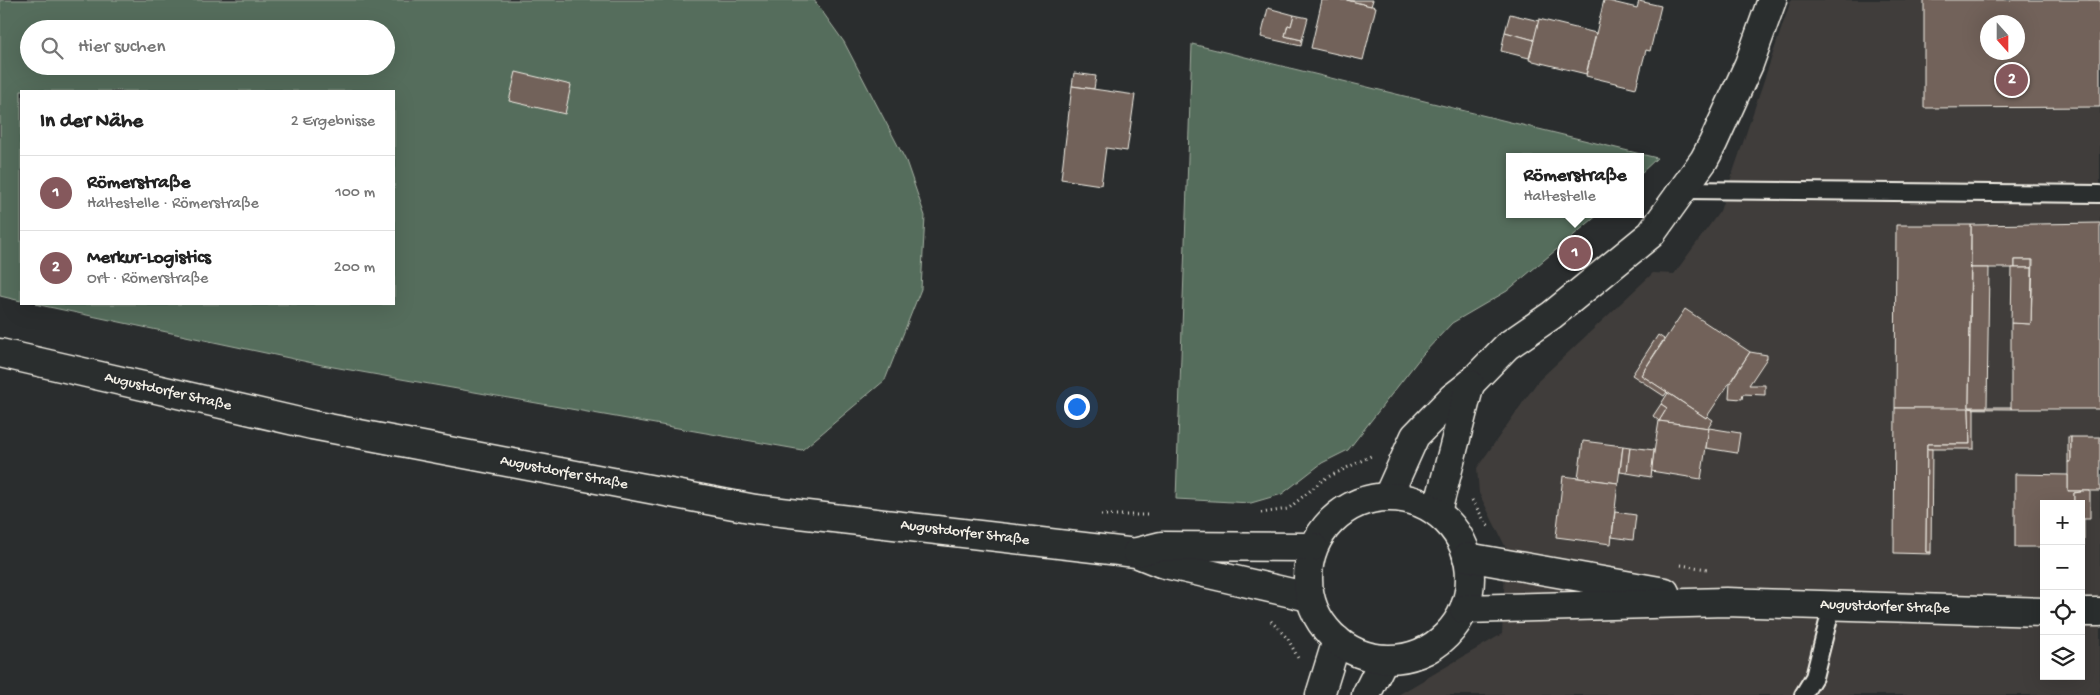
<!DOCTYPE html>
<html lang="de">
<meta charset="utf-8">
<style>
:root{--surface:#fff;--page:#f6f6f6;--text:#222;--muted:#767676;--line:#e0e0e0;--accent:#85585c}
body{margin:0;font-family:"Gochi Hand",sans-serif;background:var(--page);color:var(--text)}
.controls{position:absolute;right:15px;bottom:15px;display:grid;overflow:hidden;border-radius:0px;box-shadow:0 5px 20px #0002}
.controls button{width:45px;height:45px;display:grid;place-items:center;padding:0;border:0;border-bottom:1px solid var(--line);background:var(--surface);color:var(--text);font:25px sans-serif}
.compass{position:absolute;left:1980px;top:15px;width:45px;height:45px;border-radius:50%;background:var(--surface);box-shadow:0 5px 20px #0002;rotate:159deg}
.you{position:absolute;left:1076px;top:406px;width:18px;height:18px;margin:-12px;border:4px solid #fff;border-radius:50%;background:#1a73e8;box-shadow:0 0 0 8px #1a73e833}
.badge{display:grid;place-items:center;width:32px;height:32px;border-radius:50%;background:var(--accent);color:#fff;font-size:16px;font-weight:700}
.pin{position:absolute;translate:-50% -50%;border:2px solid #fff;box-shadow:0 1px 5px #0006}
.popup{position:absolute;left:1506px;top:153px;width:138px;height:65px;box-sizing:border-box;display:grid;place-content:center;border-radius:0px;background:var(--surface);filter:drop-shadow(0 1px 4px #0005);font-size:16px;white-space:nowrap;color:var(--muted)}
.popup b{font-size:19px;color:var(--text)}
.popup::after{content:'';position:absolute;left:50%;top:100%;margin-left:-10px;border:10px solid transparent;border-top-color:var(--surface)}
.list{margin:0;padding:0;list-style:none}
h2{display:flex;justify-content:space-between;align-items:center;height:65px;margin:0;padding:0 20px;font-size:21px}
h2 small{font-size:16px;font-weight:400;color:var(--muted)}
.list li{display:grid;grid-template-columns:32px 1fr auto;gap:15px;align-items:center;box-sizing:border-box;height:75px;padding:0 20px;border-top:1px solid var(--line)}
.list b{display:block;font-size:19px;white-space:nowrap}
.list p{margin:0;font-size:16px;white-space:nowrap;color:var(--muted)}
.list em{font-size:16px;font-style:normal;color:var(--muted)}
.icon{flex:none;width:28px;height:28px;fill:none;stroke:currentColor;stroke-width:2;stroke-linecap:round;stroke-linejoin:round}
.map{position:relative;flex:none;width:2100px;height:695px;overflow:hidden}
.search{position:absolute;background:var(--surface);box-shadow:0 5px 20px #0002;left:20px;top:20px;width:375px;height:55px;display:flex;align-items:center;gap:12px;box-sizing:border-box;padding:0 18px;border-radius:28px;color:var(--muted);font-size:19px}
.panel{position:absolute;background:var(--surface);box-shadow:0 5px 20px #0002;left:20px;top:90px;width:375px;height:215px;border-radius:0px}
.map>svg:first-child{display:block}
.built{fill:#403d3b;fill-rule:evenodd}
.green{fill:#556d5b;stroke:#a4afa2;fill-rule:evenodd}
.building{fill:#72625a;stroke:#f4f1e8;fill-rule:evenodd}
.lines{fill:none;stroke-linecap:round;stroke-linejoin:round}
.service-casing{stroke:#f4f1e8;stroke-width:20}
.minor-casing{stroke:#f4f1e8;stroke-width:31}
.secondary-casing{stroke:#f4f1e8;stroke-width:31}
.path{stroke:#f4f1e8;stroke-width:3;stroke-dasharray:1 4;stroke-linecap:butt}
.service{stroke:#2a2d2e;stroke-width:16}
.minor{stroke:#2a2d2e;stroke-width:28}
.secondary{stroke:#2a2d2e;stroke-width:28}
.labels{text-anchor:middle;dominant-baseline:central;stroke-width:4;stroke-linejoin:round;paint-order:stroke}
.street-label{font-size:15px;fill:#f4f1e8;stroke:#2a2d2e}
</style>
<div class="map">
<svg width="2100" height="695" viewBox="0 0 2100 695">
<rect width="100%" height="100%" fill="#2a2d2e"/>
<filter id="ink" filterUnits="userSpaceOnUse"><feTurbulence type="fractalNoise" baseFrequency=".02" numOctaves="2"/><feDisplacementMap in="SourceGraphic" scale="10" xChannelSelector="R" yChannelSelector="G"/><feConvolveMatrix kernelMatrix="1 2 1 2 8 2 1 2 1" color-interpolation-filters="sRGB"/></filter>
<g filter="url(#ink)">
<path class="built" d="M1791,0H2100V695H1398L1502,634L1506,548L1479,493L1477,468L1538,381L1653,273L1674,274L1720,211ZM1988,22H2018V52H1988ZM2044,504H2081V676H2044Z"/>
<g class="green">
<path d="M0,0H814L844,42L906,161L925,216L921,289L885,380L802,450L322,365L35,304H394V91H21V301L0,296ZM29,29H386V66H29Z"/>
<path d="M1192,44L1657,158L1640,174V157H1510V214H1599L1507,291L1452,323L1423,354L1348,450L1322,463L1282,494L1251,503L1176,499Z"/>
</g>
<g class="building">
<path d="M1322,0H1347L1376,7L1363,60L1311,48Z"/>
<path d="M1347,0H1373L1371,6Z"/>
<path d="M1604,0L1637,8L1639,1L1661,6L1650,51L1646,50L1636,88L1586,76Z"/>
<path d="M1924,0H2100V107L1924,108ZM1988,22H2018V52H1988Z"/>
<path d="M1268,8L1294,15L1291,26L1288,25L1285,36L1302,40L1301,46L1261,37Z"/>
<path d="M1510,14L1539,21L1534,40L1505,32Z"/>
<path d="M1294,15L1308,18L1302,40L1285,36L1288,25L1291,26Z"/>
<path d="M1539,19L1596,33L1586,74L1529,60Z"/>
<path d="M1505,32L1534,40L1529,58L1501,51Z"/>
<path d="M516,72L571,85L565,114L509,101Z"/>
<path d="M1074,73L1096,76L1094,89L1072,86Z"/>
<path d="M1072,86L1135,95L1127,151L1106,148L1101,185L1061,179Z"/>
<path d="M2100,223V409H2011V323L2031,324L2033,260H2015V268H1971V225Z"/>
<path d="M1896,225H1971L1969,407H2011V409L1895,408Z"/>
<rect x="2015" y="260" width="17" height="8"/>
<path d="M1971,268H1989L1987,407H1969Z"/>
<path d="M2012,268H2032L2031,324L2011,323Z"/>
<path d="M1685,309L1750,352L1706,418L1641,375Z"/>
<path d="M1658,335L1664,339L1641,375L1667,392L1664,396L1632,375Z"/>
<path d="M1750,352L1767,355V358L1749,385H1765V395L1743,394L1742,399L1729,398L1730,383Z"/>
<path d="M1668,393L1706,418L1707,416L1713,420L1708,428L1659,421L1667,408L1661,404Z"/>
<path d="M1661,404L1667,408L1659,421L1653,416Z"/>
<path d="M1895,408H1969L1970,444H1927L1926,552H1931V554L1894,553Z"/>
<path d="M1969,408L1974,409V449H1927V444H1970Z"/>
<path d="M1659,421L1709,428L1701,479L1651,471Z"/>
<path d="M1709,428L1740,433L1737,453L1706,448Z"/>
<rect x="2068" y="437" width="3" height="25"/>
<path d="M2071,437H2100V491H2068V462H2071Z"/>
<path d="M1583,441L1623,446L1618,483L1578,478Z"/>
<path d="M1623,446L1630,447L1627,473L1620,472Z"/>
<path d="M1630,447L1654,450L1651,477L1627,473Z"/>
<path d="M1927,449H1932L1931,552H1926Z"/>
<path d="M2015,474L2068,475V491H2080L2081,492L2074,493V504H2044V547H2015Z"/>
<path d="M1563,476L1618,483L1611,544L1556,537Z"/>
<path d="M2080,491H2090V519H2081V504H2074V493L2081,492Z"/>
<path d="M1615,512L1636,515L1633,540L1612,537Z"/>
<rect x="2081" y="519" width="3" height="28"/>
</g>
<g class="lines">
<defs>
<g id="service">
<path d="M1682,190L2100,194"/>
<path d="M1803,695L1814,677L1832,606"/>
</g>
<g id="minor">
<path d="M1388,496L1415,436L1452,398L1470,384L1507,346L1552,315L1651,234L1704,160L1713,143L1749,64L1772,0"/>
<path d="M1437,512L1470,384"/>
<path d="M1320,695L1337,640"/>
<path d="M1366,695L1384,659"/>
</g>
<g id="secondary">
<path d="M0,353L312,425L755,509L1136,553L1161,563L1309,597"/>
<circle cx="1389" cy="578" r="81"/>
<path d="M1137,552L1161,546L1313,547"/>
<path d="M1467,557L1665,592"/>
<path d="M1464,609L1726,602L2044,612"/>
<path d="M2081,612H2100"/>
</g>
</defs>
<use href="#service" class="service-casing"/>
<use href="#minor" class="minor-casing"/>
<use href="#secondary" class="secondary-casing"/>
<g class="path">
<path d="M1472,500L1487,525L1491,528"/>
<path d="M1261,513L1288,509L1324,479L1371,456"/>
<path d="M1101,515H1147"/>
<path d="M1681,565L1707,569"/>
<path d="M1271,621L1288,639L1298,658"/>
</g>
<use href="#service" class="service"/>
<use href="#minor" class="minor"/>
<use href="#secondary" class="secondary"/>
</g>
</g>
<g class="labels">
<g class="street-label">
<text transform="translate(168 392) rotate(13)">Augustdorfer Straße</text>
<text transform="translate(564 473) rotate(11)">Augustdorfer Straße</text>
<text transform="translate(965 533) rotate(7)">Augustdorfer Straße</text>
<text transform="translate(1885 607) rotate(2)">Augustdorfer Straße</text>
</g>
</g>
</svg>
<div class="controls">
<button>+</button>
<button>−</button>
<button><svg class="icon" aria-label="locate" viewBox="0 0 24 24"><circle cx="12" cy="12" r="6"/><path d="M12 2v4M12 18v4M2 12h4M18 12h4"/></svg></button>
<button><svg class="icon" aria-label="layers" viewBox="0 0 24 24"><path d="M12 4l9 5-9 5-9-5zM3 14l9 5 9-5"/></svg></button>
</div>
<svg class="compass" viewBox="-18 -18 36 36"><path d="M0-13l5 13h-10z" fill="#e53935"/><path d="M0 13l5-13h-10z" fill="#767676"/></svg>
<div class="you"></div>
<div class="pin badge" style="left:1575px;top:253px">1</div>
<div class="popup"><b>Römerstraße</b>Haltestelle</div>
<div class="pin badge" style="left:2012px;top:80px">2</div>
<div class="search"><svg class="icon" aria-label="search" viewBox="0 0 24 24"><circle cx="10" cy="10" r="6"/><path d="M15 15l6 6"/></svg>Hier suchen</div>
<section class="panel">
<h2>In der Nähe<small>2 Ergebnisse</small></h2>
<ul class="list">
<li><span class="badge">1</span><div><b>Römerstraße</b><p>Haltestelle · Römerstraße</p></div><em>100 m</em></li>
<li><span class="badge">2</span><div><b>Merkur-Logistics</b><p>Ort · Römerstraße</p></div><em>200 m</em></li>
</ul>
</section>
</div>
